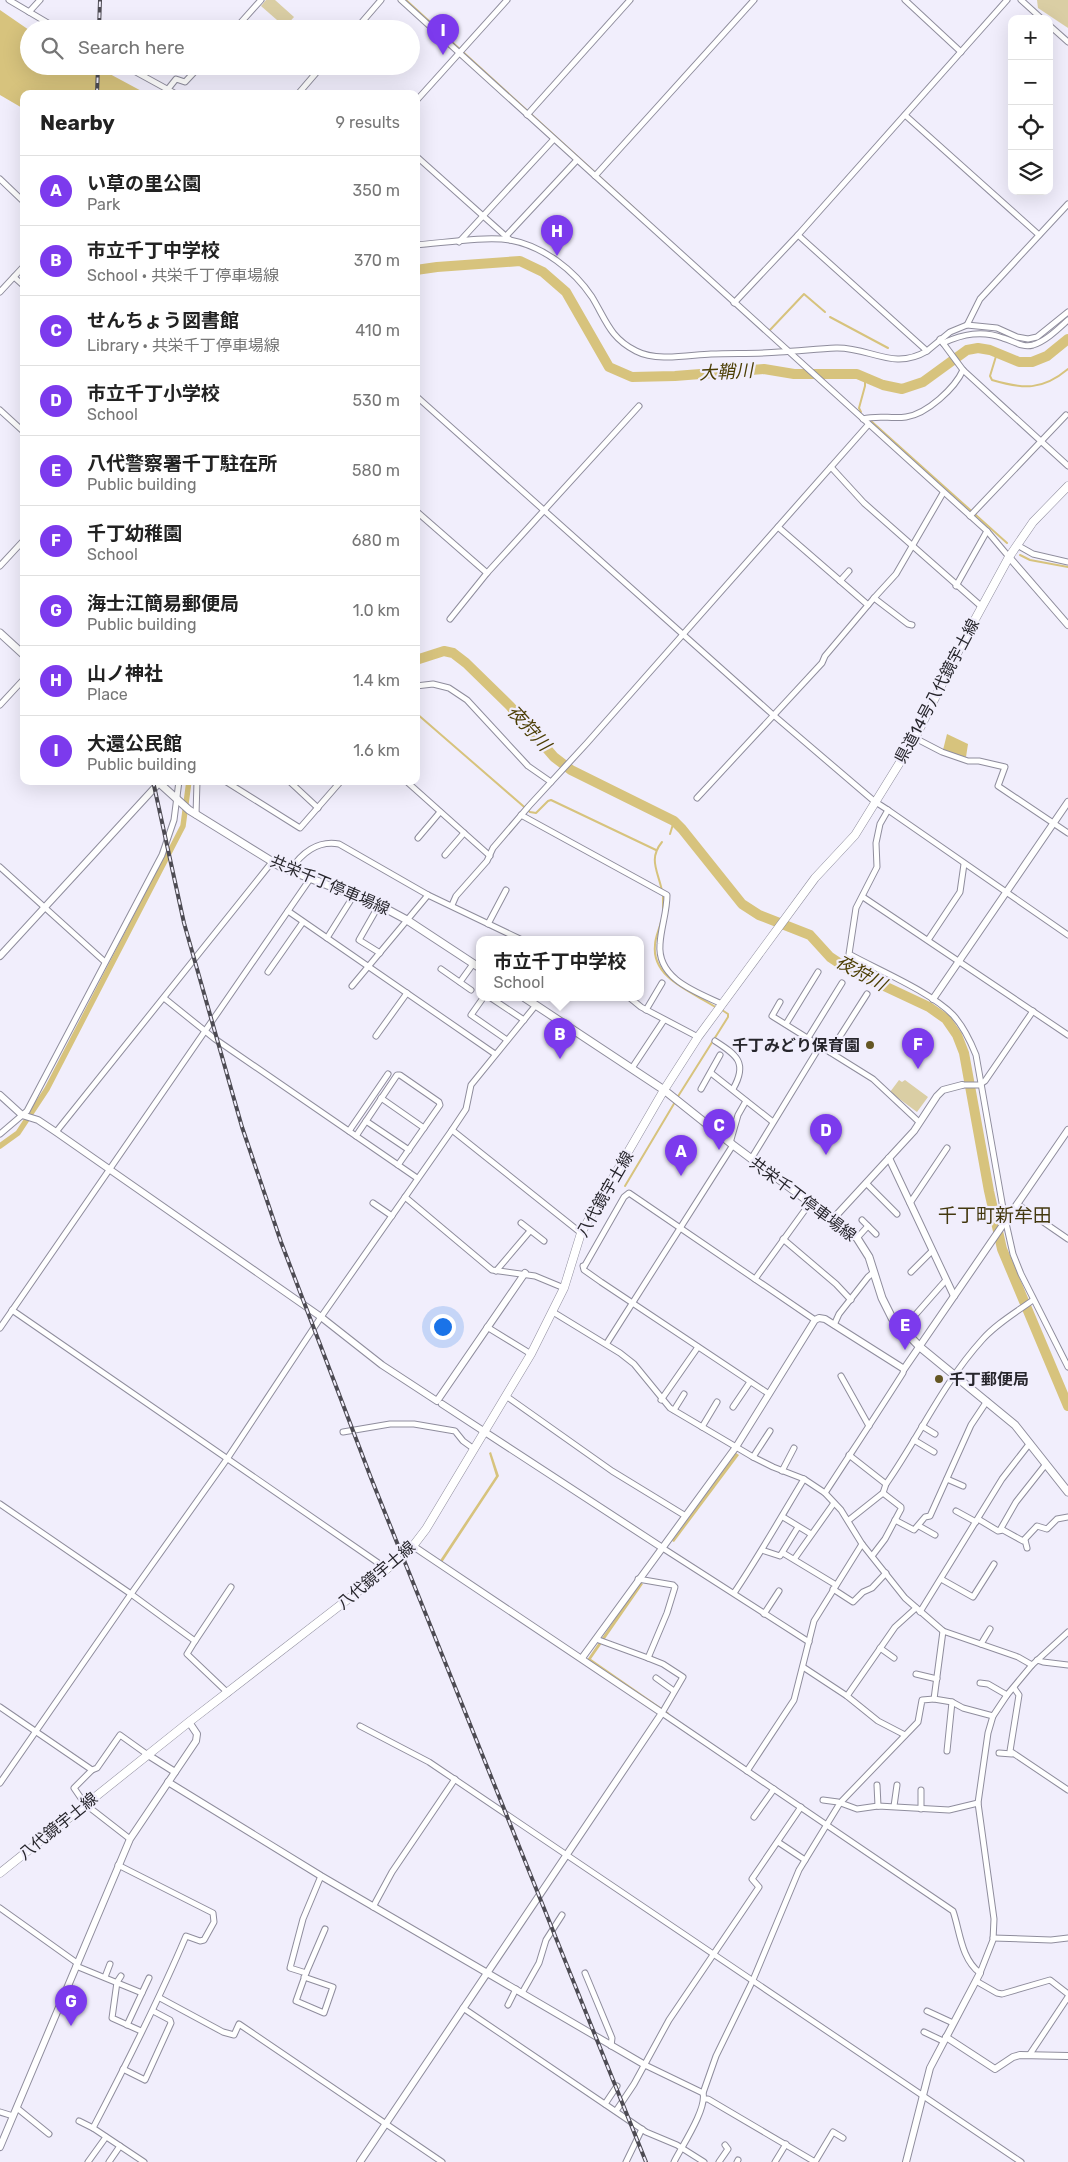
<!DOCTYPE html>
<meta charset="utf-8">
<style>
:root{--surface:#fff;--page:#f6f6f6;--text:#222;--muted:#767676;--line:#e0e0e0;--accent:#7c3aed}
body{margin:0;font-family:Rubik,"Noto Sans JP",sans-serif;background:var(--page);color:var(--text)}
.controls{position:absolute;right:15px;top:15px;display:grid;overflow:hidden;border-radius:10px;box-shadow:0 5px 20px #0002}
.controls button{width:45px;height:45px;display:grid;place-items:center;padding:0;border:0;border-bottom:1px solid var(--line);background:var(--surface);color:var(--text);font:25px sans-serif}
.you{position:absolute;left:442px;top:1326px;width:18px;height:18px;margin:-12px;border:4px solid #fff;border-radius:50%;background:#1a73e8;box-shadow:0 0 0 8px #1a73e833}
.badge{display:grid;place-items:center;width:32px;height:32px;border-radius:50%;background:var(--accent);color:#fff;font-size:16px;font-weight:700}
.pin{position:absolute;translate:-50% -41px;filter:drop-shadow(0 1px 2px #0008)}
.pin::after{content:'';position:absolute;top:26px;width:18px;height:15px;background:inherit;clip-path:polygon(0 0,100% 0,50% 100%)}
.popup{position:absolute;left:476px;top:936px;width:168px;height:65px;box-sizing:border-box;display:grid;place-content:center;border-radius:10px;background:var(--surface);filter:drop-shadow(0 1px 4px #0005);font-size:16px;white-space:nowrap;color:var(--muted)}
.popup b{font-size:19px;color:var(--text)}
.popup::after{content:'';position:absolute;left:50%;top:100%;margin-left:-10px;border:10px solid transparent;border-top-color:var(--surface)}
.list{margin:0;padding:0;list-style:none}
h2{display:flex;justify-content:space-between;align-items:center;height:65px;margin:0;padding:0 20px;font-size:21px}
h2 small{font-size:16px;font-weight:400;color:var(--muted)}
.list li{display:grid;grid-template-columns:32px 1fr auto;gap:15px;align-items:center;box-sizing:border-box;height:70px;padding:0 20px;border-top:1px solid var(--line)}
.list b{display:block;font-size:19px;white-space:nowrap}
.list p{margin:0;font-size:16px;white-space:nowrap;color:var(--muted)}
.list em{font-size:16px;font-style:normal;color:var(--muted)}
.icon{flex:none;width:28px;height:28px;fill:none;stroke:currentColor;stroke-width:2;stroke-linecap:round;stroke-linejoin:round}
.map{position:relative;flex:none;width:1068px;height:2162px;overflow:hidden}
.search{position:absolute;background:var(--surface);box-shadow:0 5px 20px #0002;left:20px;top:20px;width:400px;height:55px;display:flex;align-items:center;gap:12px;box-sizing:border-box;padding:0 18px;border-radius:28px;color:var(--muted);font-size:19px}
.panel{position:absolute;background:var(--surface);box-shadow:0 5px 20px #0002;left:20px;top:90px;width:400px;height:695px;border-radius:10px}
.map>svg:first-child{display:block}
.green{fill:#dacea4}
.water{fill:#d7c37d}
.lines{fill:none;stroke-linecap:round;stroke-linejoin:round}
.stream{stroke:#d7c37d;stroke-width:2}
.canal{stroke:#d7c37d;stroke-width:5.5}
.river{stroke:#d7c37d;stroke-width:10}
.minor-casing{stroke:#8f8d9d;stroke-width:7}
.tertiary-casing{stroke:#8f8d9d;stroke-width:8}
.secondary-casing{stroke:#8f8d9d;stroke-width:9}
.primary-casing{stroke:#8f8d9d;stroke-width:9}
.minor{stroke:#fff;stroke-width:5}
.tertiary{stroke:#fff;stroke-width:6}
.secondary{stroke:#fff;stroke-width:7}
.primary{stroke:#fff;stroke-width:8}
.rail-casing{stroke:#4d4b53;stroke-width:4}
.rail{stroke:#f1eefc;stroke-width:2;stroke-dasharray:5.5;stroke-linecap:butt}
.poi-dot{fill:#645623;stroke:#f1eefc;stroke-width:2}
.labels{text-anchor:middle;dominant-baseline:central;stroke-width:4.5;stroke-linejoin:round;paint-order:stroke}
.street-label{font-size:16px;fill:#27262c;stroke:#f1eefc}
.poi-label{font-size:16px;font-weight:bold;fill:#27262c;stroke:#f1eefc;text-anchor:end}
.water-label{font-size:18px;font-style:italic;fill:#4c3e04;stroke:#f1eefc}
.quarter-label{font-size:19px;fill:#43380f;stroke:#f1eefc}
</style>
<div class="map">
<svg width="1068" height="2162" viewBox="0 0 1068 2162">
<rect width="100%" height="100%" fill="#f1eefc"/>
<g class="green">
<path d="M266,0H275L294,17L285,27L261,6Z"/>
<path d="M1037,0H1068V28L1038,8Z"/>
<path d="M899,1080L902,1082L905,1080L928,1097L917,1112L890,1092Z"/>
</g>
<g class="water">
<path d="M0,10L29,30V66H95L147,94H24V109L0,95Z"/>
<path d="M947,734L968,744L966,757L943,750Z"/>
<path d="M491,1452L499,1476L441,1564L439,1562L496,1476L489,1453Z"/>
<path d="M736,1453L739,1455L674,1542L672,1541Z"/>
<path d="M640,1582L643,1584L591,1659L669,1713L668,1715L587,1660Z"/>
</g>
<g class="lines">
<g class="stream">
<path d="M406,0L646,219"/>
<path d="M830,317L888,348"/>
<path d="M768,330L769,331L804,294L825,312"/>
<path d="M997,353L990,376L992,380C1023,389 1042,391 1068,369"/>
<path d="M861,412L859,408L865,386V377"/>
<path d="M871,421L1007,543"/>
<path d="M1020,555L1030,560L1068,567"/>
<path d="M416,713L530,812L536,813L548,801L551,800L656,850"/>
<path d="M670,834L674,821"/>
<path d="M662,891C658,871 648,859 662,842"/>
<path d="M663,895V908"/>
<path d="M661,922C659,930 655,938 655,945C651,979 695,993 717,1008"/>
<path d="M677,1098L728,1017V1014L722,1010"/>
<path d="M625,1186L675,1102"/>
</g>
<path class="canal" d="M0,1146L18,1133L47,1089L183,826L189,781"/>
<g class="river">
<path d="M416,270L437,267L520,261L543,272L566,292L609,367L632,377L675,376L764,369L794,374H857L883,385L902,389L923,382L967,350L978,348L990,350L1019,362H1032L1047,356L1068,339"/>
<path d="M416,660L444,651L453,653L466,663L510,706L554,757L571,770L674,821L682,829L742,904L759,915L810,935L830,957L848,969L929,1007L946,1019L957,1035L964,1053L989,1191L1002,1249L1068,1406"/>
</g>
<defs>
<g id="minor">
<path d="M9,0L58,29"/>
<path d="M401,0L987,531L1009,557"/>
<path d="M905,0L961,52"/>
<path d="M1021,0L1042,19"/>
<path d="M29,12L40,0"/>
<path d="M1049,25L1068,42"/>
<path d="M235,29L261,0"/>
<path d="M356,29L381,0"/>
<path d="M125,66L176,94"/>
<path d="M168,89L176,79L185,82L200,66"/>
<path d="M298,94L322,66"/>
<path d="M416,101L507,0"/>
<path d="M527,115L630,0"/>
<path d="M905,115L1039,235"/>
<path d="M416,156L510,240"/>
<path d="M595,176L754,0"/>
<path d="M0,179L24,202"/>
<path d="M507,235L577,160"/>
<path d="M798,235L927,351L950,332L967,325L980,299L1068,204"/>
<path d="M459,242L554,139"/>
<path d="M416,245C443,243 485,236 510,240C543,246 574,270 592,297C606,320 610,338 636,351C657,362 689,355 711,354C734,353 757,354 779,352C798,351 817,349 836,348C870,347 893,371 927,351"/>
<path d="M14,277L24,286"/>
<path d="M0,292L24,266"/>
<path d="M734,303L798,235L1007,0"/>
<path d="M967,325L997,328L1017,337L1028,339L1037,337L1068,312"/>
<path d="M940,339L963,370L1068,466"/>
<path d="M943,343C963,334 982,330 1003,338C1014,341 1022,348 1033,345C1046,341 1058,329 1068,320"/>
<path d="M416,396L771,713L874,801L888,810L880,824L876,843L877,867L856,908L849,954C878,970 931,992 953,1015C964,1027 970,1040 976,1055L1004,1214L1013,1254L1021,1274L1068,1367"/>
<path d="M0,410L24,432"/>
<path d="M863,419C877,415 892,419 906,417C927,414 955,388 963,370"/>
<path d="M831,467L864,503L982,607"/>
<path d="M416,511L487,573"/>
<path d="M970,516L1066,415"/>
<path d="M778,527L868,605"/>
<path d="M1017,545L1033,554L1068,562"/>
<path d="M0,566L24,540"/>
<path d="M840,581L849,571"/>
<path d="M956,586L987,531"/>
<path d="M874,598L896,574L943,493"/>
<path d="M450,619L487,573L639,406"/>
<path d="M416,686L433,684L449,688L467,700L528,766L551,782"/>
<path d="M0,705L24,679"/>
<path d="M915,738L942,752L968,761H979L1005,767L998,786L1068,833"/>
<path d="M225,781L300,828L341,781"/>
<path d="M289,781L318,808"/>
<path d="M406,781L490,856"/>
<path d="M697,798L822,663L825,656L874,598L908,624L912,625"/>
<path d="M888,810L1068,935"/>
<path d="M196,815L197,781"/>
<path d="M521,815L667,895C667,912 661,927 660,944C657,979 696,992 722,1004"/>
<path d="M418,838L440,812"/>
<path d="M445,855L464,833"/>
<path d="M0,867L105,962"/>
<path d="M290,871C301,853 318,840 339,844L428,895L522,940"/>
<path d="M863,897L1068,1035"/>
<path d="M379,905L359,940L380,953"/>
<path d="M452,905L456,896L487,861L493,848L529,806L587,743L868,425"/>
<path d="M288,911L495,1054"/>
<path d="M488,924L506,890"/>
<path d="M327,938L354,895"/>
<path d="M928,940L960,892L964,864"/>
<path d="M441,969L471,990"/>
<path d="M268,972L303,922"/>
<path d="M460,982L473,964"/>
<path d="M352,986L428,895"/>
<path d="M164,998L215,1039L417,1178"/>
<path d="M483,998L471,1015L507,1040"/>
<path d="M491,998L524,1020"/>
<path d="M630,998L641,1007L698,1037"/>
<path d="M780,1002L772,1016L873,1079L919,1122"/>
<path d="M646,1010L662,983"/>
<path d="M786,1024L818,972"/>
<path d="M376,1036L407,993"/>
<path d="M808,1038L842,983"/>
<path d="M715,1041C737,1055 748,1063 733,1089"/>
<path d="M830,1052L867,994"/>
<path d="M632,1068L664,1020"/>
<path d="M711,1073L773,1122"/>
<path d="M962,1085H979L985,1081L1033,1011"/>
<path d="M701,1089L720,1055"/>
<path d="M381,1098L424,1128"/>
<path d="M366,1121L409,1150"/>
<path d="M452,1130L581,1233"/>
<path d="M349,1131L388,1074"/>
<path d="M56,1132L272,862"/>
<path d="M0,1134L27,1111L162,855L174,820L179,781"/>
<path d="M356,1136L397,1075H400L439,1102L440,1105L398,1165"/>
<path d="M730,1143L738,1115L746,1101"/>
<path d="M751,1159L820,1046"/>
<path d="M866,1183L897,1214"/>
<path d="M405,1197L492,1270L535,1276L564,1288"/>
<path d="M373,1203L392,1216"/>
<path d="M910,1203L947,1148"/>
<path d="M1017,1204L1068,1239"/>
<path d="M862,1220L876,1234"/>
<path d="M521,1223L544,1241"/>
<path d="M857,1238L868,1226"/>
<path d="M783,1239L836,1284L851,1300"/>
<path d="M583,1266L584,1270L601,1282L769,1394"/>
<path d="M584,1267L624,1197L629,1193L815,1320"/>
<path d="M496,1271L530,1231"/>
<path d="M911,1272L932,1251"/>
<path d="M755,1279L810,1203"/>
<path d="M12,1310L387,1569"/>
<path d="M553,1312L620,1353L634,1364L670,1408L753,1457L773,1467L804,1479L825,1493L841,1510L862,1544L905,1598L943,1631L1018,1657L1032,1665"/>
<path d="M834,1325L839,1314L868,1277L874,1272"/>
<path d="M487,1327L531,1354"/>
<path d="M0,1328L310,879"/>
<path d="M902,1330L946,1280"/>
<path d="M607,1343L733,1145"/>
<path d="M841,1376L869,1426"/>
<path d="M506,1396L612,1471L684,1515"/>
<path d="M661,1400L698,1347"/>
<path d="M733,1407L750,1382"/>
<path d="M674,1410L684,1394"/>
<path d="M922,1426L935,1434"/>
<path d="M702,1427L717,1402"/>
<path d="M343,1432L390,1424H414L455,1431L463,1441L474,1449"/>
<path d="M914,1440L934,1452"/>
<path d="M849,1455L886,1484"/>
<path d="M753,1457L770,1431"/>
<path d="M782,1471L794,1448"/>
<path d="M947,1479L963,1486"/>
<path d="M825,1493C851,1453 877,1414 903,1373L904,1369"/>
<path d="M0,1504L131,1594L195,1641L187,1654L228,1693"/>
<path d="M956,1511L976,1522"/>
<path d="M783,1517L811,1534"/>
<path d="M978,1519L998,1531L1003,1530L1023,1541L1037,1526L1047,1529L1057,1519L1068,1517"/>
<path d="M849,1520L883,1493L886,1484C919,1437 943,1383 982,1340C996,1324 1015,1313 1033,1300"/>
<path d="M895,1520L914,1530L925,1517L930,1516L971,1425L987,1401"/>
<path d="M919,1526L935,1535"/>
<path d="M1000,1530L1016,1502L1046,1464"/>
<path d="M1025,1540L1027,1548"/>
<path d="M661,1547L809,1642"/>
<path d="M762,1550L780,1556L798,1527"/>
<path d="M783,1553L836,1585"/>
<path d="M872,1556L885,1539L901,1509V1507L883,1493"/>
<path d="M795,1558L834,1503"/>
<path d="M941,1579L973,1597L994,1564"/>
<path d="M833,1589L853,1602L863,1592L872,1588L886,1573"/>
<path d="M734,1593C759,1556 781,1517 804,1479"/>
<path d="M920,1612L1002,1479L1030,1443"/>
<path d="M764,1614L779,1591"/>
<path d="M596,1639L648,1658L667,1613L675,1587L673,1585L638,1579"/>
<path d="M195,1641L231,1587"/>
<path d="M981,1644L990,1629"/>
<path d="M880,1648L894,1658"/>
<path d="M648,1658L663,1664L683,1677L662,1713L953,1911C960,1931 961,1959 980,1973L993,1940L994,1919L978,1803L988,1733L993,1716L1007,1695L1032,1665L1068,1632"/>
<path d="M1037,1660L1043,1662L1068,1665"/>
<path d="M803,1667L847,1696L878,1721L905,1735"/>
<path d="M916,1674L937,1679"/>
<path d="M656,1678L674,1691"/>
<path d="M980,1683L988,1684L1007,1695"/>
<path d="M1014,1688L1019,1695L1010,1751L1068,1790"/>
<path d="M847,1696L895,1627L916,1608"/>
<path d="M934,1699L952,1702L963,1708L993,1716"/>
<path d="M0,1707L92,1770L74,1788L85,1804L130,1839"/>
<path d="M360,1726L429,1762L1021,2162"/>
<path d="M947,1751L952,1702"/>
<path d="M999,1753L1012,1754"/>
<path d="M92,1770L97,1768L120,1735L148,1755"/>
<path d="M747,1771L794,1700L814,1621L862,1544"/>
<path d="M0,1783L131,1594L227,1459L321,1317L452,1130L466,1109L471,1085L536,1005"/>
<path d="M877,1785L878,1806"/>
<path d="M823,1800L838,1802L857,1809L878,1806L949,1810L978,1803"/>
<path d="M894,1806L897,1785"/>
<path d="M921,1809V1790"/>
<path d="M754,1817L774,1789"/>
<path d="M778,1842L805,1860"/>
<path d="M118,1865L213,1913L214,1922L204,1940L200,1941L186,1936C158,2002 126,2065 93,2128L144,2162"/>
<path d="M321,1876L303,1919L290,1968L306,1973L325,1929"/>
<path d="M373,1907L392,1872L455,1779"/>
<path d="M0,1908L77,1963"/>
<path d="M993,1938L1051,1940L1068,1938"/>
<path d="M76,1966L142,1993"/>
<path d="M585,1973L612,2038L611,2046"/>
<path d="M121,1976L117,1982L112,2018L141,2031"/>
<path d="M105,1977L110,1964"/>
<path d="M304,1977L333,1987L324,2013L296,2001L306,1973"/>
<path d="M976,1981L997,1993L1002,1994L1050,1980L1068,1994"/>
<path d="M522,1993L539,1963L546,1940L562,1915"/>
<path d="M160,1998L223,2032L234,2035L239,2024L442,2162"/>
<path d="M508,2005L516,1989"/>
<path d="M463,2008L646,2132L677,2145L704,2162"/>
<path d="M927,2011L953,2023"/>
<path d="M127,2025L149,1978"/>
<path d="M924,2032L943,2041"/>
<path d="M1030,2054L1068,1997"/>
<path d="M645,2065L703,2093"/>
<path d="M123,2069L145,2080L171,2023L170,2020L153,2011"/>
<path d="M705,2099H708L815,2162L833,2132L843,2138"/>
<path d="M605,2104L617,2086"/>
<path d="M17,2108L49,2134"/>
<path d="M616,2111L634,2084L669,2020L759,1887L752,1879L801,1807"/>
<path d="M0,2112L13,2116"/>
<path d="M79,2121L93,2128"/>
<path d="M88,2162L106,2137"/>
<path d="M109,2162L120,2146"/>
<path d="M626,2162L642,2129"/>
<path d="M674,2162C682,2146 707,2109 703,2093L716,2056L753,1980L799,1870L840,1803L918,1722L922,1700L934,1699L943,1631"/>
<path d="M719,2162L728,2149L725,2145"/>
<path d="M737,2162L738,2160"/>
<path d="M775,2162L786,2144"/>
</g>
<g id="tertiary">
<path d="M1009,557L1068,625"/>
<path d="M0,956L159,783"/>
<path d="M933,999L1068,802"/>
<path d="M0,1095L22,1115L38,1120L56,1132L321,1317L382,1365L437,1401L525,1273"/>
<path d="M889,1158L954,1296"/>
<path d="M832,1220L914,1131L937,1096L943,1090L962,1085"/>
<path d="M442,1404L661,1547"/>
<path d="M582,1658L736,1447L815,1320L819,1318L825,1319L904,1369L1068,1130"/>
<path d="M148,1755L175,1772"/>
<path d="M168,1782L321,1876L645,2065"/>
<path d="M946,2037L995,2069L1013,2057L1020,2055L1068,2056"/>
<path d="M0,2147L130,1839L196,1741L197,1734L189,1722"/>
<path d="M360,2162L662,1713L413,1546"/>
<path d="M906,2162L930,2068L980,1973"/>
</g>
<g id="secondary">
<path d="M0,633L24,655"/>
<path d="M157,781L189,810L281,867L379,905L407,920L480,968"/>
<path d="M525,998L664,1090L733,1145L857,1238L869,1257L882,1298L892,1318L920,1347L1015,1425L1068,1492"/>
</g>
<path id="primary" d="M0,1873L189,1722L387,1569L413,1546L426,1529L531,1354L564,1288L581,1233L664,1090L698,1037L815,878L855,835L915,738L966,636L1009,557L1033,522L1068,486"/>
</defs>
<use href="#minor" class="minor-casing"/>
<use href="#tertiary" class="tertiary-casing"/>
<use href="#secondary" class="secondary-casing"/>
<use href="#primary" class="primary-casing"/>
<use href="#minor" class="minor"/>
<use href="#tertiary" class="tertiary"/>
<use href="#secondary" class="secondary"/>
<use href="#primary" class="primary"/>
<defs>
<g id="rail">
<path d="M99,29L100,0"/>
<path d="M97,94L98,66"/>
<path d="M153,781L184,923L242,1127L281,1242L371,1478L646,2162"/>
</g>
</defs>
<use href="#rail" class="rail-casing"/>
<use href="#rail" class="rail"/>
</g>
<g class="poi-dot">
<circle cx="870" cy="1045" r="5"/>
<circle cx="939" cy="1379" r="5"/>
</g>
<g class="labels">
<g class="street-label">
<text transform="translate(937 691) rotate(-62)">県道14号八代鏡宇土線</text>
<text transform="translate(330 885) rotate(23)">共栄千丁停車場線</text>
<text transform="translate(605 1194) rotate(-60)">八代鏡宇土線</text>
<text transform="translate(803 1199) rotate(37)">共栄千丁停車場線</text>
<text transform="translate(376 1575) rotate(-40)">八代鏡宇土線</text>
<text transform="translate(58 1826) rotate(-39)">八代鏡宇土線</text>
</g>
<g class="poi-label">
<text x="860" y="1045">千丁みどり保育園</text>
<text x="949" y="1379" text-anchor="start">千丁郵便局</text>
</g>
<g class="water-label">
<text transform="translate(726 372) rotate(-3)">大鞘川</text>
<text transform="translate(529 728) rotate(48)">夜狩川</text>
<text transform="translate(861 973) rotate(29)">夜狩川</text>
</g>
<g class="quarter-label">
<text x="995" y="1215">千丁町新牟田</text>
</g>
</g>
</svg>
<div class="controls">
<button>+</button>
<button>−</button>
<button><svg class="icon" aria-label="locate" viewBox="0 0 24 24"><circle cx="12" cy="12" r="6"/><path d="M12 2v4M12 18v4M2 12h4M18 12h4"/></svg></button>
<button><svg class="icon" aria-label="layers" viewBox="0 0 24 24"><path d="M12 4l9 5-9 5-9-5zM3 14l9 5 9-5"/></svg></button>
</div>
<div class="you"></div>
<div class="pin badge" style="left:681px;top:1176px">A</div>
<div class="pin badge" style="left:560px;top:1059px">B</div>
<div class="popup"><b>市立千丁中学校</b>School</div>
<div class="pin badge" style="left:719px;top:1150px">C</div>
<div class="pin badge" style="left:826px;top:1155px">D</div>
<div class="pin badge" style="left:905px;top:1350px">E</div>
<div class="pin badge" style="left:918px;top:1069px">F</div>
<div class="pin badge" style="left:71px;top:2026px">G</div>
<div class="pin badge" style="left:557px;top:256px">H</div>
<div class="pin badge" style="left:443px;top:55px">I</div>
<div class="search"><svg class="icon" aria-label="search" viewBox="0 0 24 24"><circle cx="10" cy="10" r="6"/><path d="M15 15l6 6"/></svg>Search here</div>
<section class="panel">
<h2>Nearby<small>9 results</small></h2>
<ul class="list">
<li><span class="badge">A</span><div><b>い草の里公園</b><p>Park</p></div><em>350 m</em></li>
<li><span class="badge">B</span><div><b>市立千丁中学校</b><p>School · 共栄千丁停車場線</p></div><em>370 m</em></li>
<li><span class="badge">C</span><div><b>せんちょう図書館</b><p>Library · 共栄千丁停車場線</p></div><em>410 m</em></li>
<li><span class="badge">D</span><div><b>市立千丁小学校</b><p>School</p></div><em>530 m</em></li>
<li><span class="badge">E</span><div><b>八代警察署千丁駐在所</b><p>Public building</p></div><em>580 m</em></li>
<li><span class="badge">F</span><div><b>千丁幼稚園</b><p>School</p></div><em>680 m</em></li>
<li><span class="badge">G</span><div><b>海士江簡易郵便局</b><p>Public building</p></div><em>1.0 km</em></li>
<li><span class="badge">H</span><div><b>山ノ神社</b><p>Place</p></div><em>1.4 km</em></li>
<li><span class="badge">I</span><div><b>大還公民館</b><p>Public building</p></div><em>1.6 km</em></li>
</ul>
</section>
</div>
